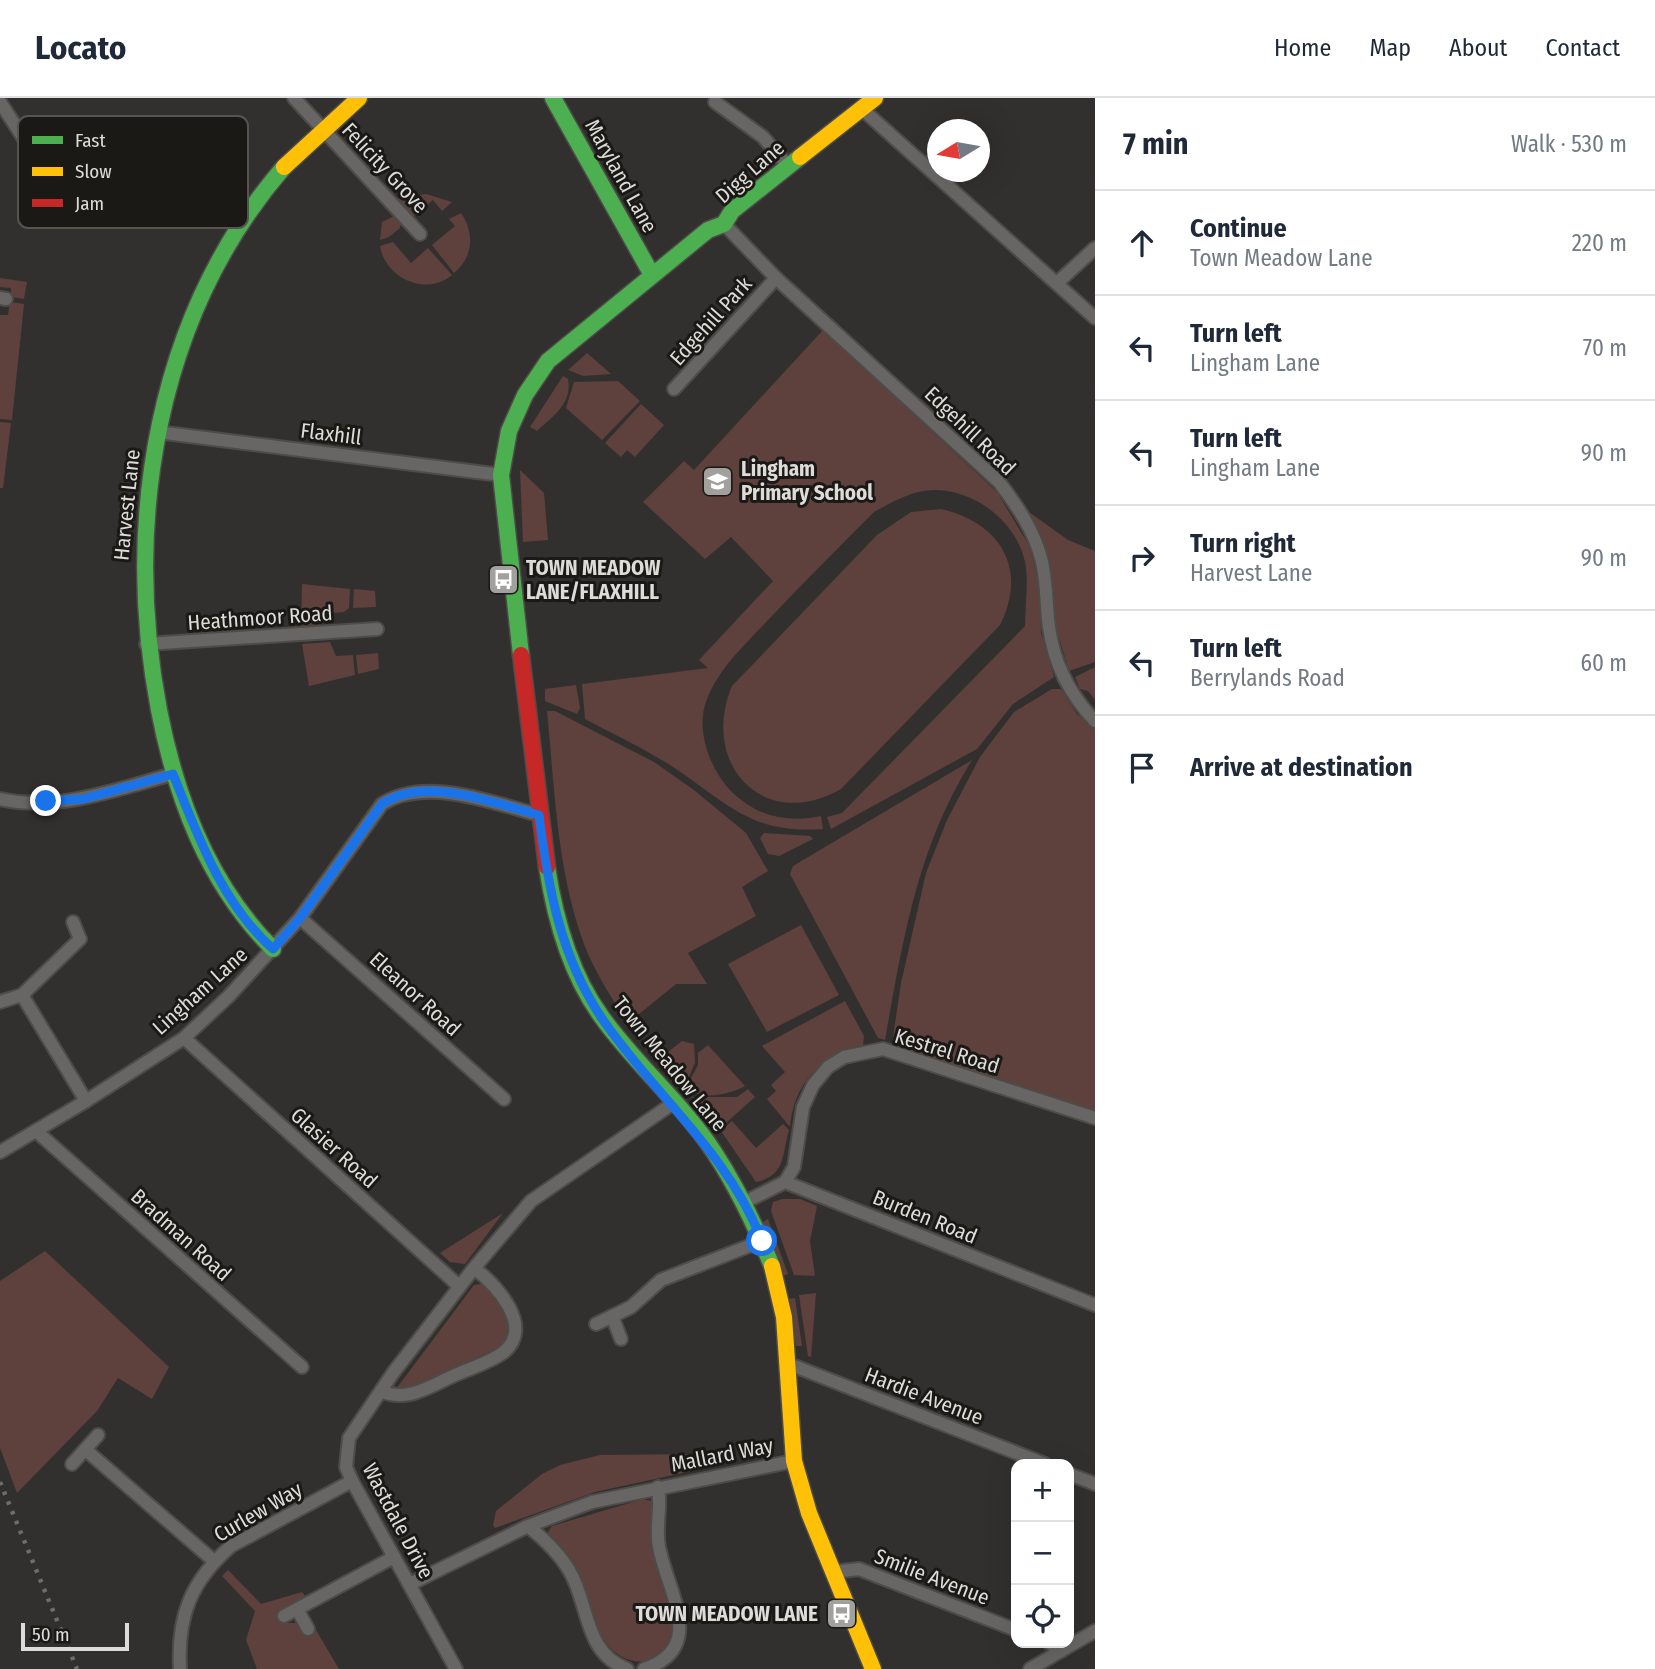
<!DOCTYPE html>
<meta charset="utf-8">
<style>
:root{--surface:#fff;--page:#f6f6f7;--text:#1f2937;--muted:#747a83;--line:#e0e1e3}
body{margin:0;font-family:"Fira Sans Condensed",sans-serif;background:var(--page);color:var(--text)}
.controls{position:absolute;right:21px;bottom:21px;display:grid;overflow:hidden;border-radius:14px;box-shadow:0 7px 28px #0002}
.controls button{width:63px;height:63px;display:grid;place-items:center;padding:0;border:0;border-bottom:2px solid var(--line);background:var(--surface);color:var(--text);font:35px sans-serif}
.compass{position:absolute;left:927px;top:21px;width:63px;height:63px;border-radius:50%;background:var(--surface);box-shadow:0 7px 28px #0002;rotate:259deg}
.scale{position:absolute;left:21px;bottom:18px;width:108px;box-sizing:border-box;padding-left:7px;border:4px solid #dedcd9;border-top:0;font-size:19px;line-height:24px;white-space:nowrap;color:#dedcd9;-webkit-text-stroke:5px #1a1916;paint-order:stroke}
.stop{position:absolute;width:21px;height:21px;margin:-16px;border:5px solid #1a73e8;border-radius:50%;background:#fff}
.stop.end{background:#1a73e8;border-color:#fff;box-shadow:0 2px 7px #0008}
.list{margin:0;padding:0;list-style:none}
h2{display:flex;justify-content:space-between;align-items:center;height:91px;margin:0;padding:0 28px;font-size:30px}
h2 small{font-size:23px;font-weight:400;color:var(--muted)}
.list li{display:grid;grid-template-columns:46px 1fr auto;gap:21px;align-items:center;box-sizing:border-box;height:105px;padding:0 28px;border-top:2px solid var(--line)}
.list b{display:block;font-size:26px;white-space:nowrap}
.list p{margin:0;font-size:23px;white-space:nowrap;color:var(--muted)}
.list em{font-size:23px;font-style:normal;color:var(--muted)}
.icon{flex:none;width:38px;height:38px;fill:none;stroke:currentColor;stroke-width:2;stroke-linecap:round;stroke-linejoin:round}
.map{position:relative;flex:none;width:1095px;height:1571px;overflow:hidden}
header{display:flex;align-items:center;gap:42px;box-sizing:border-box;height:98px;padding:0 35px;background:var(--surface);border-bottom:2px solid var(--line)}
header strong{font-size:33px}
nav{display:flex;gap:38px;margin-inline-start:auto;font-size:24px}
main{display:flex}
aside{flex:1;background:var(--surface)}
.map>svg:first-child{display:block}
.green{fill:#5e403d}
.lines{fill:none;stroke-linecap:round;stroke-linejoin:round}
.street-casing{stroke:#4d4c49;stroke-width:16}
.fast-casing{stroke:#4d4c49;stroke-width:19}
.slow-casing{stroke:#4d4c49;stroke-width:19}
.jam-casing{stroke:#4d4c49;stroke-width:19}
.street{stroke:#676664;stroke-width:12}
.fast{stroke:#4caf50;stroke-width:16}
.slow{stroke:#ffc107;stroke-width:16}
.jam{stroke:#c62828;stroke-width:16}
.rail{stroke:#6e6d6b;stroke-width:4.5;stroke-dasharray:3.5 7;stroke-linecap:butt}
.route{stroke:#1a73e8;stroke-width:9}
.labels{text-anchor:middle;dominant-baseline:central;stroke-width:6;stroke-linejoin:round;paint-order:stroke}
.street-label{font-size:21px;fill:#dedcd9;stroke:#1a1916}
.poi-label{font-size:21px;font-weight:bold;fill:#dedcd9;stroke:#1a1916;text-anchor:start}
.key{fill:#1a1916;stroke:#555450;stroke-width:2}
.key-label{font-size:19px;fill:#dedcd9}
</style>
<header>
<strong>Locato</strong>
<nav><a>Home</a><a>Map</a><a>About</a><a>Contact</a></nav>
</header>
<main>
<div class="map">
<svg width="1095" height="1571" viewBox="0 0 1095 1571">
<rect width="100%" height="100%" fill="#32302e"/>
<g class="green">
<path d="M426,96L452,104L442,113L433,102L413,119L395,101Z"/>
<path d="M461,115C475,135 473,160 454,175L432,147L455,128L449,121Z"/>
<path d="M396,117L401,123L400,130L389,139L380,142L382,124Z"/>
<path d="M393,144L411,165L428,150L452,177C426,199 385,180 380,148Z"/>
<path d="M0,180L27,184L24,201L11,199V190L0,189Z"/>
<path d="M10,204L24,206L12,322L0,321V217H8Z"/>
<path d="M823,232L997,394L1030,449L1040,491L1041,535L1054,579L1013,606L977,651L831,731L827,719L842,715L1025,528C1025,508 1029,483 1025,464C1016,423 975,392 934,392C913,392 892,404 874,414C839,449 803,485 769,521C746,546 720,569 707,601C695,630 709,669 729,691C754,717 785,726 821,718L823,731C748,736 727,704 670,667C643,650 613,636 585,621L582,586L708,570L699,562L773,483L731,439L705,461L643,404L684,363L694,372Z"/>
<path d="M587,255L611,276L583,278L568,272Z"/>
<path d="M563,278L568,281C573,305 552,319 537,333L530,329Z"/>
<path d="M618,283L640,303L602,342L566,310L574,284Z"/>
<path d="M641,306L664,327L635,359L627,352L621,359L605,345Z"/>
<path d="M0,324L11,325L3,390H0Z"/>
<path d="M520,372L544,395L548,442L523,444Z"/>
<path d="M941,411C1001,425 1028,471 1000,527L841,691C765,735 699,667 732,588L877,437L911,414Z"/>
<path d="M1029,414L1068,442L1095,453V564L1069,573L1055,526L1049,463Z"/>
<path d="M302,486L350,491L349,510L344,514L332,515L330,525L301,528Z"/>
<path d="M354,491L375,493L376,509L353,510Z"/>
<path d="M330,544L336,558L353,557L355,577L309,588L302,546Z"/>
<path d="M378,555L379,571L358,576L356,557Z"/>
<path d="M1095,569V602L1088,593L1080,591L1075,579Z"/>
<path d="M576,587L580,610L577,616L545,603V591Z"/>
<path d="M1052,591H1061L1077,616L1095,631V1013L892,946L901,885L926,775L947,722L980,659L1014,614Z"/>
<path d="M547,613H555L654,664L694,692L746,735L768,773L742,789L756,818L688,855L707,886H676L628,925C613,903 599,880 588,856C557,780 555,694 547,613Z"/>
<path d="M972,662C917,750 903,842 885,942L878,940L790,776L793,768Z"/>
<path d="M764,735L810,738L813,741L779,758L768,756L760,740Z"/>
<path d="M801,827L839,897L767,934L728,866Z"/>
<path d="M845,903L864,938L863,948C820,958 794,985 790,1029L767,1001L776,993L771,987L785,974L762,948Z"/>
<path d="M682,943L694,946L695,965L687,983L688,994L659,961Z"/>
<path d="M708,947L745,988C733,995 706,1002 693,994L690,982L698,967V955Z"/>
<path d="M748,991L755,999L719,1031L692,999H737Z"/>
<path d="M732,1023L756,1050L783,1026L789,1032C782,1056 786,1078 756,1084L721,1033Z"/>
<path d="M782,1101H800L817,1108L810,1143L815,1178L794,1177L771,1113L773,1104Z"/>
<path d="M503,1115L465,1166L450,1164L440,1155Z"/>
<path d="M768,1121L788,1176L782,1178L763,1124Z"/>
<path d="M45,1153L169,1269L152,1301L118,1280L97,1313L17,1395L0,1350V1183Z"/>
<path d="M481,1186C496,1190 513,1223 508,1239C506,1244 501,1247 496,1251L403,1293L396,1291L474,1187Z"/>
<path d="M816,1195L811,1259L808,1258L799,1197Z"/>
<path d="M795,1200L802,1248H796L788,1201Z"/>
<path d="M705,1356L710,1369L595,1394L495,1430L493,1427L496,1413L542,1376L560,1367L600,1357Z"/>
<path d="M643,1401L652,1403L651,1447L674,1529C671,1544 665,1557 649,1563C597,1571 586,1496 571,1464C565,1452 552,1445 548,1434L552,1428Z"/>
<path d="M228,1472L261,1506L302,1494L306,1499L279,1515L284,1525H298L306,1537L316,1532L339,1571H257L246,1542L255,1513L222,1478Z"/>
</g>
<g class="lines">
<defs>
<g id="street">
<path d="M294,0L420,136"/>
<path d="M0,4L30,50L39,59L106,68"/>
<path d="M715,4L763,39L788,68"/>
<path d="M862,11L1095,220"/>
<path d="M724,126L776,180L999,384C1018,409 1035,434 1042,464C1047,486 1046,507 1049,529C1054,566 1069,596 1095,623"/>
<path d="M1057,185L1095,150"/>
<path d="M0,200L6,201"/>
<path d="M674,291L776,180"/>
<path d="M157,334L501,377"/>
<path d="M146,546L377,531"/>
<path d="M0,701C58,714 118,691 173,676"/>
<path d="M300,820L504,1001"/>
<path d="M22,897L86,1003"/>
<path d="M0,904L22,897L80,841L73,824"/>
<path d="M184,940L459,1188"/>
<path d="M36,1033L302,1269"/>
<path d="M0,1054L86,1003L184,940L229,898L300,820L382,706C426,678 493,705 539,717"/>
<path d="M785,1084L794,1069L803,1009L813,987L828,969L844,959L883,951L1095,1020"/>
<path d="M743,1105L785,1084L1095,1207"/>
<path d="M612,1218L621,1241"/>
<path d="M596,1226L631,1209L661,1182L762,1143"/>
<path d="M789,1266L1045,1366"/>
<path d="M381,1293C407,1305 430,1288 455,1277C471,1270 491,1264 504,1254C535,1228 495,1186 474,1170"/>
<path d="M87,1353L214,1463"/>
<path d="M72,1366L98,1337"/>
<path d="M1069,1376L1095,1386"/>
<path d="M528,1428C544,1441 559,1455 569,1472C590,1507 583,1554 627,1571"/>
<path d="M833,1474L859,1471L1016,1532"/>
<path d="M410,1486L528,1428L592,1404L794,1363"/>
<path d="M297,1511L308,1531"/>
<path d="M284,1518L394,1459"/>
<path d="M1049,1545L1061,1553"/>
<path d="M180,1571C177,1518 191,1483 231,1448L352,1383"/>
<path d="M456,1571L352,1383L346,1369L349,1340L393,1275L474,1170L531,1103L672,1006"/>
<path d="M644,1571C708,1550 667,1493 659,1449C655,1428 662,1409 658,1389"/>
<path d="M1030,1571L1095,1533"/>
</g>
<g id="fast">
<path d="M553,0L652,177"/>
<path d="M521,557L501,377L509,333L525,297L548,263L708,132L724,126L732,113L800,59"/>
<path d="M547,769C555,821 570,875 601,918C635,966 682,1005 714,1054C737,1089 756,1129 772,1168"/>
<path d="M273,851C208,786 176,700 159,612C123,424 156,217 284,69"/>
</g>
<g id="slow">
<path d="M800,59L875,0"/>
<path d="M284,69L359,0"/>
<path d="M772,1168L784,1219L794,1363L809,1415L873,1571"/>
</g>
<path id="jam" d="M521,557L547,769"/>
</defs>
<use href="#street" class="street-casing"/>
<use href="#fast" class="fast-casing"/>
<use href="#slow" class="slow-casing"/>
<use href="#jam" class="jam-casing"/>
<use href="#street" class="street"/>
<use href="#fast" class="fast"/>
<use href="#slow" class="slow"/>
<use href="#jam" class="jam"/>
<path class="rail" d="M0,1384L77,1571"/>
</g>
<g class="lines">
<path class="route" d="M46,703L83,701L173,676C198,738 222,806 273,851L300,820L382,706C425,677 493,705 539,717C548,789 560,857 601,919C653,996 728,1054 762,1143"/>
</g>
<defs>
<symbol id="school-square" viewBox="-11 -11 22 22"><rect x="-9" y="-9" width="18" height="18" rx="4" fill="#a2a09d" stroke="#1a1916"/><path d="M0-5L7-2L0 1L-7-2ZM-4 1L0 2.5L4 1V4Q0 6-4 4Z" fill="#fff"/></symbol>
<symbol id="bus-square" viewBox="-11 -11 22 22"><rect x="-9" y="-9" width="18" height="18" rx="4" fill="#a2a09d" stroke="#1a1916"/><path d="M-5-6H5V4H4V6H2V4H-2V6H-4V4H-5ZM-3.5-4V0h7V-4ZM-3.5 1.2v1.5H-2V1.2ZM2 1.2v1.5H3.5V1.2Z" fill="#fff"/></symbol>
</defs>
<g fill-rule="evenodd">
<use href="#school-square" x="700" y="366" width="35" height="35"/>
<use href="#bus-square" x="486" y="464" width="35" height="35"/>
<use href="#bus-square" x="824" y="1498" width="35" height="35"/>
</g>
<g class="labels">
<g class="street-label">
<text transform="translate(385 70) rotate(47)">Felicity Grove</text>
<text transform="translate(750 74) rotate(-41)">Digg Lane</text>
<text transform="translate(621 78) rotate(61)">Maryland Lane</text>
<text transform="translate(711 223) rotate(-48)">Edgehill Park</text>
<text transform="translate(970 333) rotate(44)">Edgehill Road</text>
<text transform="translate(331 336) rotate(7)">Flaxhill</text>
<text transform="translate(127 407) rotate(-84)">Harvest Lane</text>
<text transform="translate(260 520) rotate(-4)">Heathmoor Road</text>
<text transform="translate(200 893) rotate(-42)">Lingham Lane</text>
<text transform="translate(415 896) rotate(42)">Eleanor Road</text>
<text transform="translate(947 953) rotate(17)">Kestrel Road</text>
<text transform="translate(670 966) rotate(51)">Town Meadow Lane</text>
<text transform="translate(334 1050) rotate(42)">Glasier Road</text>
<text transform="translate(925 1119) rotate(22)">Burden Road</text>
<text transform="translate(181 1137) rotate(42)">Bradman Road</text>
<text transform="translate(924 1298) rotate(21)">Hardie Avenue</text>
<text transform="translate(722 1357) rotate(-11)">Mallard Way</text>
<text transform="translate(258 1414) rotate(-30)">Curlew Way</text>
<text transform="translate(398 1423) rotate(62)">Wastdale Drive</text>
<text transform="translate(932 1479) rotate(21)">Smilie Avenue</text>
</g>
<g class="poi-label">
<text x="741" y="371">Lingham<tspan x="741" dy="24">Primary School</tspan></text>
<text x="526" y="470">TOWN MEADOW<tspan x="526" dy="24">LANE/FLAXHILL</tspan></text>
<text x="818" y="1516" text-anchor="end">TOWN MEADOW LANE</text>
</g>
</g>
<rect x="18" y="18" width="230" height="112" rx="10" class="key"/>
<rect x="32" y="38" width="31" height="8" fill="#4caf50"/>
<rect x="32" y="69" width="31" height="9" fill="#ffc107"/>
<rect x="32" y="101" width="31" height="8" fill="#c62828"/>
<g class="key-label">
<text x="75" y="49">Fast</text>
<text x="75" y="80">Slow</text>
<text x="75" y="112">Jam</text>
</g>
</svg>
<div class="controls">
<button>+</button>
<button>−</button>
<button><svg class="icon" aria-label="locate" viewBox="0 0 24 24"><circle cx="12" cy="12" r="6"/><path d="M12 2v4M12 18v4M2 12h4M18 12h4"/></svg></button>
</div>
<svg class="compass" viewBox="-18 -18 36 36"><path d="M0-13l5 13h-10z" fill="#e53935"/><path d="M0 13l5-13h-10z" fill="#747a83"/></svg>
<div class="scale">50 m</div>
<div class="stop" style="left:762px;top:1143px"></div>
<div class="stop end" style="left:46px;top:703px"></div>
</div>
<aside>
<h2>7 min<small>Walk · 530 m</small></h2>
<ul class="list">
<li><svg class="icon" aria-label="ahead" viewBox="0 0 24 24"><path d="M12 20V5M6 11l6-6 6 6"/></svg><div><b>Continue</b><p>Town Meadow Lane</p></div><em>220 m</em></li>
<li><svg class="icon" aria-label="left" viewBox="0 0 24 24"><path d="M17 20v-9H6M10 6l-5 5 5 5"/></svg><div><b>Turn left</b><p>Lingham Lane</p></div><em>70 m</em></li>
<li><svg class="icon" aria-label="left" viewBox="0 0 24 24"><path d="M17 20v-9H6M10 6l-5 5 5 5"/></svg><div><b>Turn left</b><p>Lingham Lane</p></div><em>90 m</em></li>
<li><svg class="icon" aria-label="right" viewBox="0 0 24 24"><path d="M7 20v-9h11M14 6l5 5-5 5"/></svg><div><b>Turn right</b><p>Harvest Lane</p></div><em>90 m</em></li>
<li><svg class="icon" aria-label="left" viewBox="0 0 24 24"><path d="M17 20v-9H6M10 6l-5 5 5 5"/></svg><div><b>Turn left</b><p>Berrylands Road</p></div><em>60 m</em></li>
<li><svg class="icon" aria-label="arrive" viewBox="0 0 24 24"><path d="M6 21V4h12l-3 4 3 4H6"/></svg><div><b>Arrive at destination</b></div></li>
</ul>
</aside>
</main>
